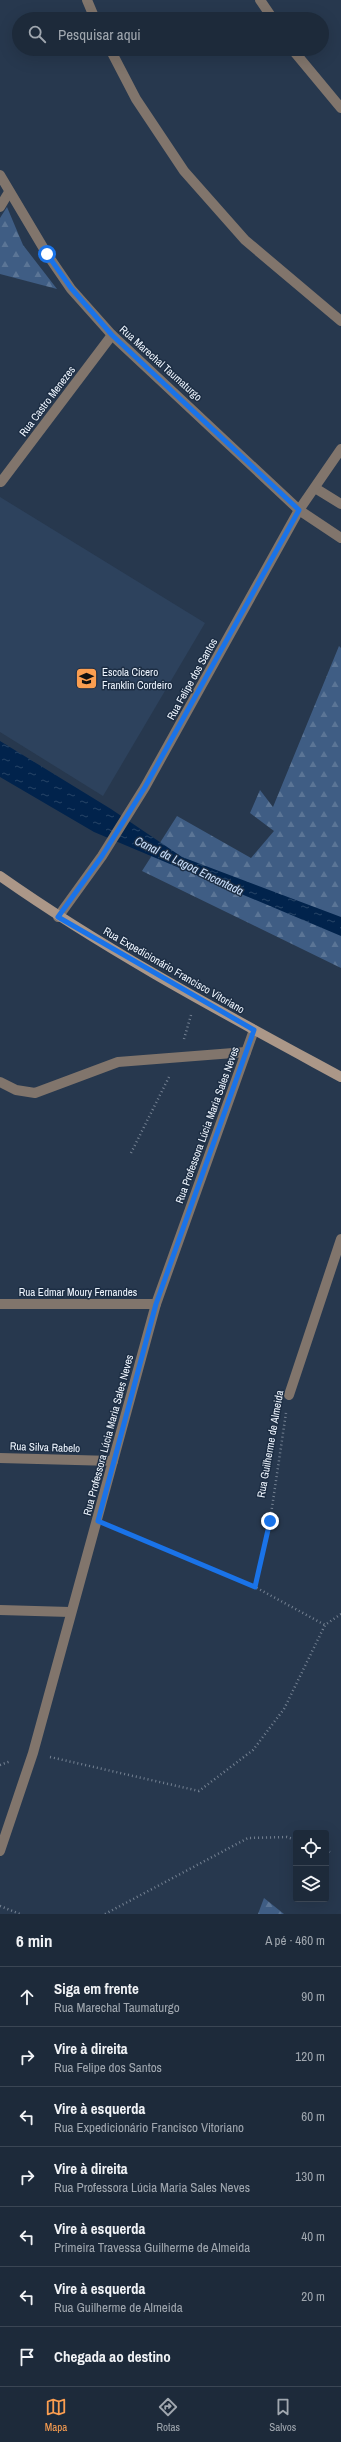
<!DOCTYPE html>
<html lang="pt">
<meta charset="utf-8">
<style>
:root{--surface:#1d2a3a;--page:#2a3645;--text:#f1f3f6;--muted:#a0a7af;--line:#3b4654;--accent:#fb9e50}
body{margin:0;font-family:"Archivo Narrow",sans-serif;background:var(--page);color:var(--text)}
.controls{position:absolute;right:12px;bottom:12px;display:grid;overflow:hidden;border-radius:4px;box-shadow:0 4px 16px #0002}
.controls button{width:36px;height:36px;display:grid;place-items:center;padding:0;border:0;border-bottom:1px solid var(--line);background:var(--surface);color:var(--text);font:20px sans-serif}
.stop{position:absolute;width:12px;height:12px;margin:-9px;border:3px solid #1a73e8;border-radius:50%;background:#fff}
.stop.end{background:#1a73e8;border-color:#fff;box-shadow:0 1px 4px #0008}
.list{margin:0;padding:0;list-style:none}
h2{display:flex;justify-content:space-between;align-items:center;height:52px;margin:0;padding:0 16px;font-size:17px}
h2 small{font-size:13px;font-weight:400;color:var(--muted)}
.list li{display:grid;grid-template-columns:26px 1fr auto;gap:12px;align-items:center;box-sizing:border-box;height:60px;padding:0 16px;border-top:1px solid var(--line)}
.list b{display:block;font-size:15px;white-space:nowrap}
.list p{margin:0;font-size:13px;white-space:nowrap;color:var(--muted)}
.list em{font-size:13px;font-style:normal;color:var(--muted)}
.icon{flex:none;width:22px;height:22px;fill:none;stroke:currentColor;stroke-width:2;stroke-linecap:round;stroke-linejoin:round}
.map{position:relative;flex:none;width:341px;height:1914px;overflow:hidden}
.search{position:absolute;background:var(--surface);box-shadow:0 4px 16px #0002;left:12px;right:12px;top:12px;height:44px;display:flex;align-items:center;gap:10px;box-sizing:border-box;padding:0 14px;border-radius:22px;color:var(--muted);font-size:15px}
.sheet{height:472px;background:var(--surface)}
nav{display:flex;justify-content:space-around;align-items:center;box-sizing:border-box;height:56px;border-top:1px solid var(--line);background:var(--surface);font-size:11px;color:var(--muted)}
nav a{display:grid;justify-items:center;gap:2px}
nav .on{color:var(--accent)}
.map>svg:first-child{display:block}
.built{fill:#2d425d}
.forest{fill:url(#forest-firs)}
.water{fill:url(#water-ripples)}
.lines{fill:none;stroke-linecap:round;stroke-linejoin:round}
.path{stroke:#758293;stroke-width:2.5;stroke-dasharray:1 3;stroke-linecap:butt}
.minor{stroke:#81756c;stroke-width:10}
.tertiary{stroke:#81756c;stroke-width:10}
.secondary{stroke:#ab9788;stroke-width:10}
.route{stroke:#1a73e8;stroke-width:5}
.labels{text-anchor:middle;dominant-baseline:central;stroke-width:3;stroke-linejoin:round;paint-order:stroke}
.street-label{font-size:11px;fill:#eff6ff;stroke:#1d2e44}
.poi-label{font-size:11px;fill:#eff6ff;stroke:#1d2e44;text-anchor:start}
.water-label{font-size:12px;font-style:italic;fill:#cae0fd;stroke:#1d2e44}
</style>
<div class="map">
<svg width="341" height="1914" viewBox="0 0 341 1914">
<defs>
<pattern id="forest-firs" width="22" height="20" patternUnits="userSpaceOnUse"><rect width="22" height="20" fill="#3f5d84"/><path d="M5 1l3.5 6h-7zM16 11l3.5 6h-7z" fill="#5b7596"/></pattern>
<pattern id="water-ripples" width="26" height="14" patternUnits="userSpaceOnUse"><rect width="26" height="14" fill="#01234c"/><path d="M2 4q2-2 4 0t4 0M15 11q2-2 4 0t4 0" fill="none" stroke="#264467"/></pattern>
</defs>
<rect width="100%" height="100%" fill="#27384e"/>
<path class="built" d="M0,497L205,623L103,796L0,732Z"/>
<g class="forest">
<path d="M7,207L23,245L57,289L0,274V218Z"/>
<path d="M339,646L341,648V968L142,871L177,816L251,858L274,831L250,813L260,790L273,807Z"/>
<path d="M264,1898L284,1914H258Z"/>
</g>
<path class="water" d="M0,741L111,809L182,857L341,917V936L94,832L0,777Z"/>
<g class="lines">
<g class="path">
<path d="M184,1039L191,1015"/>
<path d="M131,1153L169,1077"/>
<path d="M113,1527L255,1587L325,1625"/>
<path d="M255,1587L270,1521L286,1413"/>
<path d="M50,1757L199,1791L253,1750L284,1709L325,1625L341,1614"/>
<path d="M0,1765L11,1761"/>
<path d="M326,1850L330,1852"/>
<path d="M0,1906L20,1914"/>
<path d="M105,1914L248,1838L287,1837L296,1840"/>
</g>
<g class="minor">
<path d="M87,0L95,19"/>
<path d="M260,0L273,19"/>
<path d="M110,49L136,99L184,171L245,240L341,321"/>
<path d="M292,49L341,108"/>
<path d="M0,207L9,192"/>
<path d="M1,482L112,335"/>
<path d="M315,488L341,504"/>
<path d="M58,917L102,856L145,787L299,510L341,449"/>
<path d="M0,1082L16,1090L35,1093L118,1062L246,1052"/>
<path d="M0,1304H156"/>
<path d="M289,1395L341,1239"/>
<path d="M0,1458L113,1461"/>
<path d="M0,1610L70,1612"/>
<path d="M0,1851L33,1753L156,1304L254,1030"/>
</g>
<path class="tertiary" d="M0,175L47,254L71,289L112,335L299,510L341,538"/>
<path class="secondary" d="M0,876C108,952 225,1014 341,1077"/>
</g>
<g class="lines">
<path class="route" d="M47,254L71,288L112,335L299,510L145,787L102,856L58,917L254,1030L156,1304L98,1521L255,1587L270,1521"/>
</g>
<defs>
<symbol id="school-square" viewBox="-11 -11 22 22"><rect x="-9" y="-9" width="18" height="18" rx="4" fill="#fb9e50" stroke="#1d2e44"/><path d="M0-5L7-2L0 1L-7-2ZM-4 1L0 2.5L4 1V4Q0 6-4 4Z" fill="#111"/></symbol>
</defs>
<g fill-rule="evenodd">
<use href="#school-square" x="74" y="666" width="25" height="25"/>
</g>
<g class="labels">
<g class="street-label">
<text transform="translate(161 363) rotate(42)">Rua Marechal Taumaturgo</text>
<text transform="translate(47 401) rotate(-53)">Rua Castro Menezes</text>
<text transform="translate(192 679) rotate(-61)">Rua Felipe dos Santos</text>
<text transform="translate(174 970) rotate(30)">Rua Expedicionário Francisco Vitoriano</text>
<text transform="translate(207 1125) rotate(-70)">Rua Professora Lúcia Maria Sales Neves</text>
<text x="78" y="1292">Rua Edmar Moury Fernandes</text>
<text transform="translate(108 1435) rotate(-75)">Rua Professora Lúcia Maria Sales Neves</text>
<text transform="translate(270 1444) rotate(-80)">Rua Guilherme de Almeida</text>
<text transform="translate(45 1447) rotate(2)">Rua Silva Rabelo</text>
</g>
<g class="poi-label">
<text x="102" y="672">Escola Cícero<tspan x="102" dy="13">Franklin Cordeiro</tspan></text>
</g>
<g class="water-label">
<text transform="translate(189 866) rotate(26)">Canal da Lagoa Encantada</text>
</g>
</g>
</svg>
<div class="controls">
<button><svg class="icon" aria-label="locate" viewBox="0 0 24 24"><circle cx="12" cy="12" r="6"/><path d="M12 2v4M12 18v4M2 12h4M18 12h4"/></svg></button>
<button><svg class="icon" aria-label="layers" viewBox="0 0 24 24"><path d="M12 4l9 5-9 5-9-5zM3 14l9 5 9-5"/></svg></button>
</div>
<div class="stop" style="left:47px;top:254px"></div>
<div class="stop end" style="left:270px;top:1521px"></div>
<div class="search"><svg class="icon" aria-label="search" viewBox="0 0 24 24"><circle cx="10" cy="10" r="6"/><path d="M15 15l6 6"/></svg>Pesquisar aqui</div>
</div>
<section class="sheet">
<h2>6 min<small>A pé · 460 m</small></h2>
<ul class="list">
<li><svg class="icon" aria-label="ahead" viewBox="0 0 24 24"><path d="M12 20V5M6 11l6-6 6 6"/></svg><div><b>Siga em frente</b><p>Rua Marechal Taumaturgo</p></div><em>90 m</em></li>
<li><svg class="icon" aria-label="right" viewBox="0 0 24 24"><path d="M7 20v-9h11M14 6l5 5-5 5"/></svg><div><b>Vire à direita</b><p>Rua Felipe dos Santos</p></div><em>120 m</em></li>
<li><svg class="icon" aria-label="left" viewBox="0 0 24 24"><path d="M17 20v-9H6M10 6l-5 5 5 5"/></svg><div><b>Vire à esquerda</b><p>Rua Expedicionário Francisco Vitoriano</p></div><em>60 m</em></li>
<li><svg class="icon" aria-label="right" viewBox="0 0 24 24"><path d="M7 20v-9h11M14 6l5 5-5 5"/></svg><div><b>Vire à direita</b><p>Rua Professora Lúcia Maria Sales Neves</p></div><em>130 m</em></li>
<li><svg class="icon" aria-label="left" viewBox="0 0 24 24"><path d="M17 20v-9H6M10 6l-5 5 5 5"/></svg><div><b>Vire à esquerda</b><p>Primeira Travessa Guilherme de Almeida</p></div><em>40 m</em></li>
<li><svg class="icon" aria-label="left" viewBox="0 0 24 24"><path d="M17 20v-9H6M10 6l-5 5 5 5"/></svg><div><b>Vire à esquerda</b><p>Rua Guilherme de Almeida</p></div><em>20 m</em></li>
<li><svg class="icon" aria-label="arrive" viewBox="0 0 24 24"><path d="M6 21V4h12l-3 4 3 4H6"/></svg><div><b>Chegada ao destino</b></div></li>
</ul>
</section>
<nav>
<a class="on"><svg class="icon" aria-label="map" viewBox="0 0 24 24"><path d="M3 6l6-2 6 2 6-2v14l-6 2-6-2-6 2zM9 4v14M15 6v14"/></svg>Mapa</a>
<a><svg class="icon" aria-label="directions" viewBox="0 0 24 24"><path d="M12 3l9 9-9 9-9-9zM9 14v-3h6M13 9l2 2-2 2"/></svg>Rotas</a>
<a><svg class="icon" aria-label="saved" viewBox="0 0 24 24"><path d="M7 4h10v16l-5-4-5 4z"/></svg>Salvos</a>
</nav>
